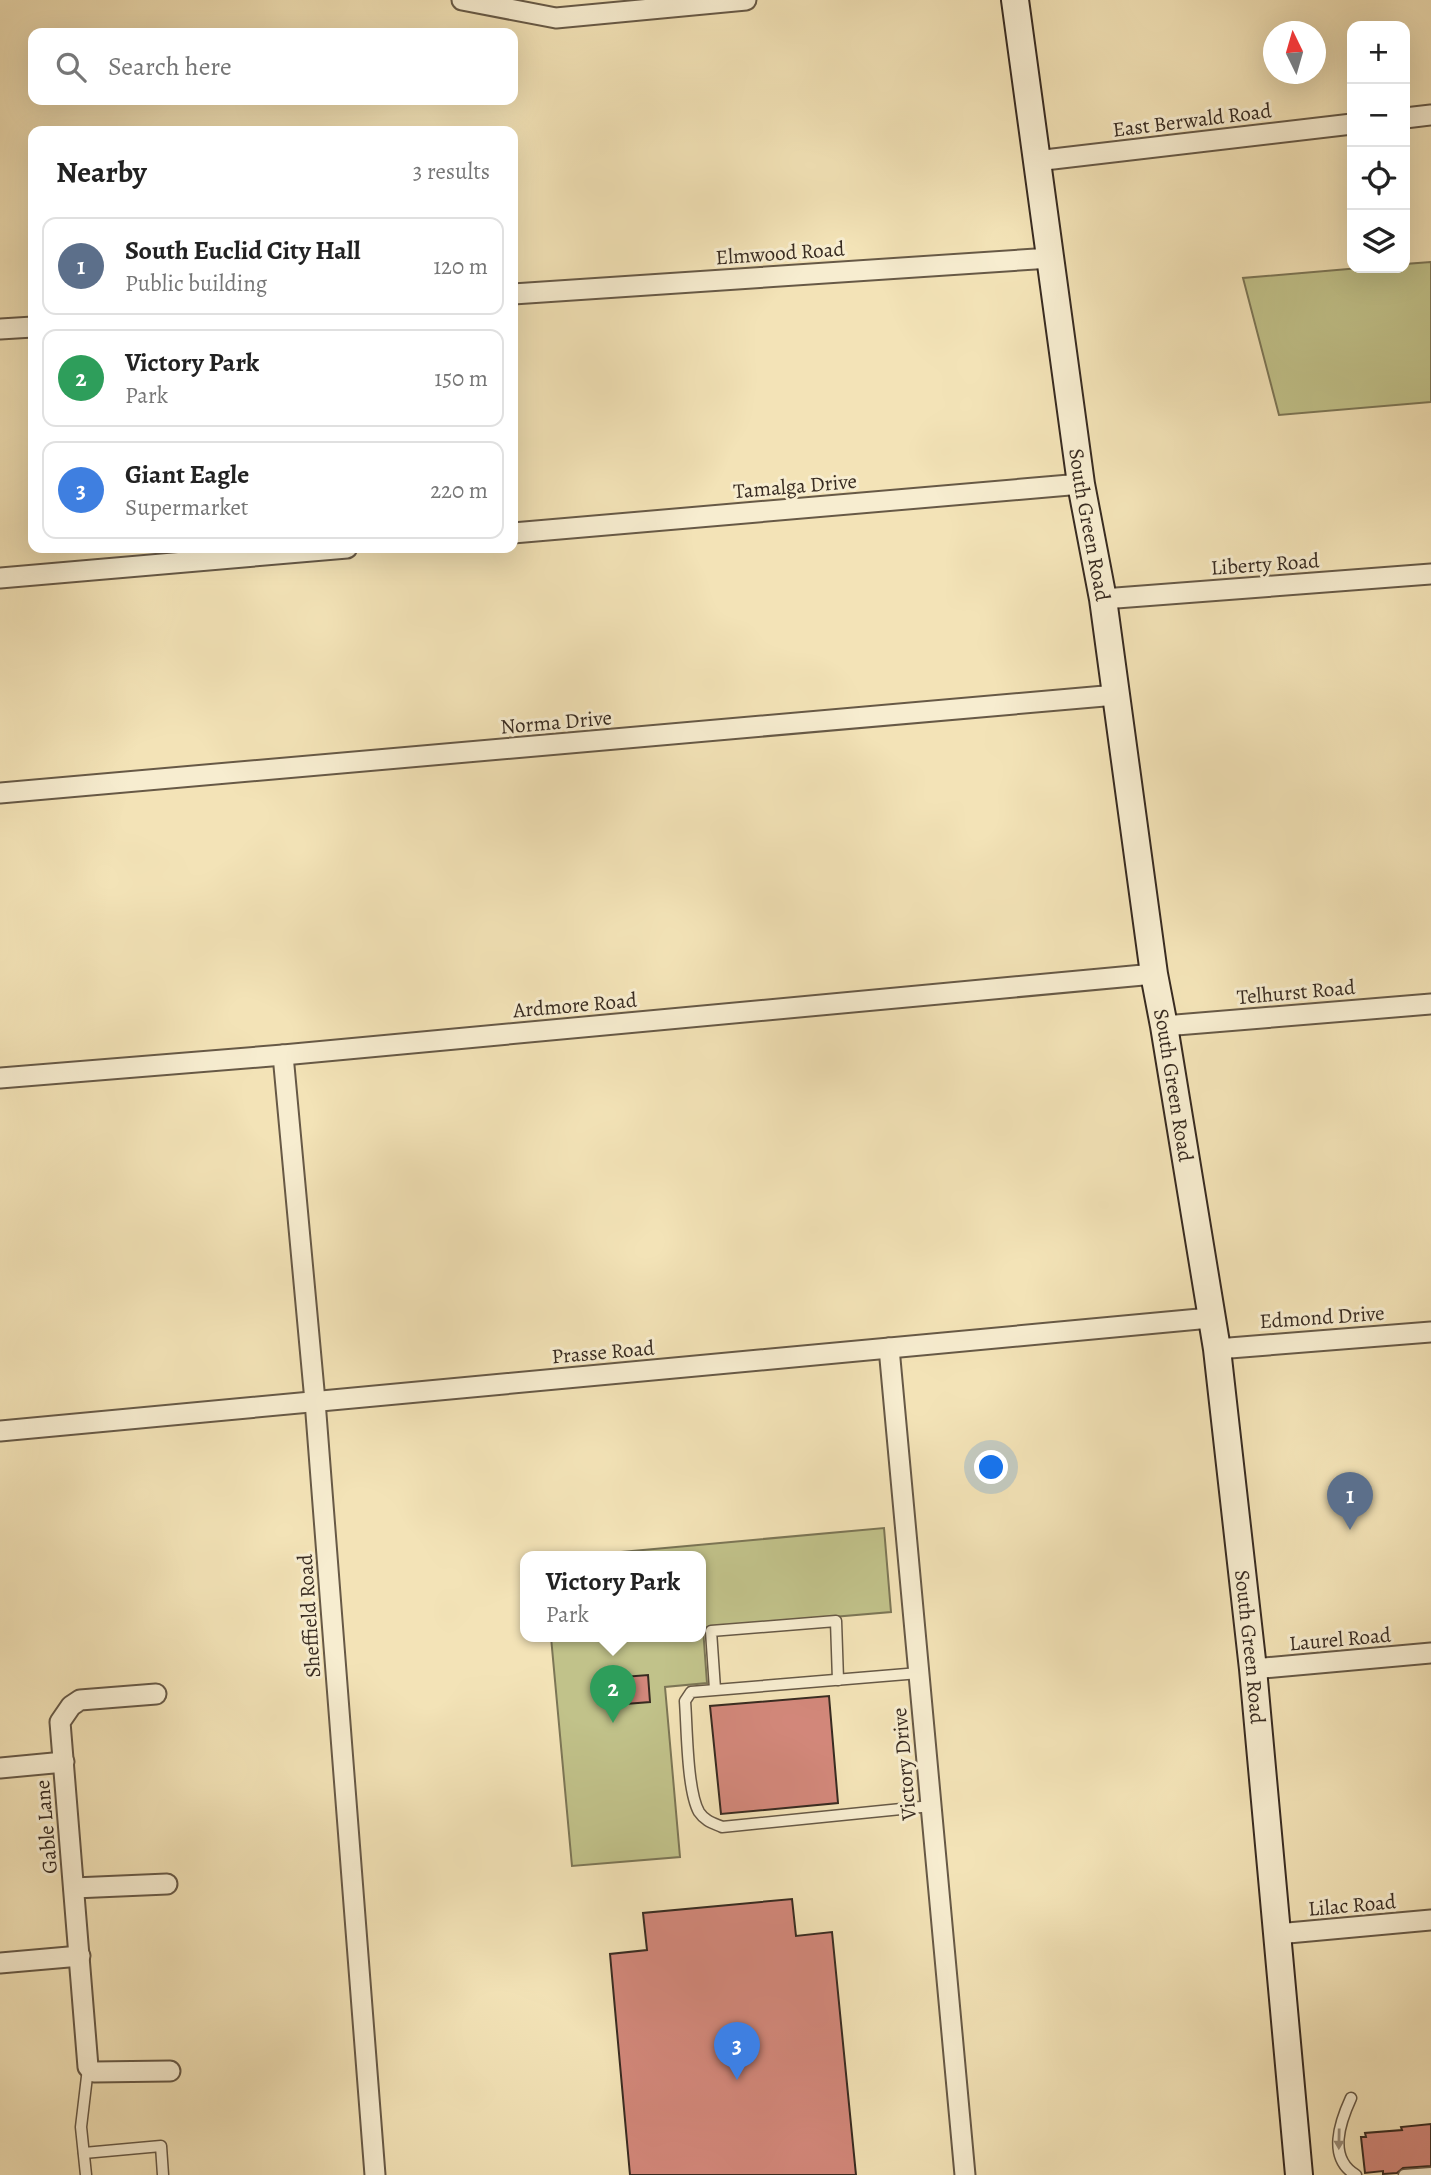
<!DOCTYPE html>
<meta charset="utf-8">
<style>
:root{--surface:#fff;--page:#f2f2f2;--text:#222;--muted:#767676;--line:#e0e0e0;--accent:#8f2418}
body{margin:0;font-family:Alegreya,serif;background:var(--page);color:var(--text)}
.controls{position:absolute;right:21px;top:21px;display:grid;overflow:hidden;border-radius:14px;box-shadow:0 7px 28px #0002}
.controls button{width:63px;height:63px;display:grid;place-items:center;padding:0;border:0;border-bottom:2px solid var(--line);background:var(--surface);color:var(--text);font:35px sans-serif}
.compass{position:absolute;left:1263px;top:21px;width:63px;height:63px;border-radius:50%;background:var(--surface);box-shadow:0 7px 28px #0002;rotate:355deg}
.you{position:absolute;left:992px;top:1468px;width:24px;height:24px;margin:-18px;border:5px solid #fff;border-radius:50%;background:#1a73e8;box-shadow:0 0 0 10px #1a73e833}
.badge{display:grid;place-items:center;width:46px;height:46px;border-radius:50%;background:var(--accent);color:#fff;font-size:23px;font-weight:700}
.pin{position:absolute;translate:-50% -58px;filter:drop-shadow(0 2px 4px #0008)}
.pin::after{content:'';position:absolute;top:37px;width:24px;height:21px;background:inherit;clip-path:polygon(0 0,100% 0,50% 100%)}
.popup{position:absolute;left:520px;top:1551px;width:186px;height:91px;box-sizing:border-box;display:grid;place-content:center;border-radius:14px;background:var(--surface);filter:drop-shadow(0 2px 5px #0005);font-size:23px;white-space:nowrap;color:var(--muted)}
.popup b{font-size:26px;color:var(--text)}
.popup::after{content:'';position:absolute;left:50%;top:100%;margin-left:-14px;border:14px solid transparent;border-top-color:var(--surface)}
.list{margin:0;padding:0;list-style:none}
h2{display:flex;justify-content:space-between;align-items:center;height:91px;margin:0;padding:0 28px;font-size:30px}
h2 small{font-size:23px;font-weight:400;color:var(--muted)}
.list li{display:grid;grid-template-columns:46px 1fr auto;gap:21px;align-items:center;box-sizing:border-box;height:98px;margin:0 14px 14px;padding:0 14px;border:2px solid var(--line);border-radius:14px}
.list b{display:block;font-size:26px;white-space:nowrap}
.list p{margin:0;font-size:23px;white-space:nowrap;color:var(--muted)}
.list em{font-size:23px;font-style:normal;color:var(--muted)}
.icon{flex:none;width:38px;height:38px;fill:none;stroke:currentColor;stroke-width:2;stroke-linecap:round;stroke-linejoin:round}
.map{position:relative;flex:none;width:1431px;height:2175px;overflow:hidden}
.search{position:absolute;background:var(--surface);box-shadow:0 7px 28px #0002;left:28px;top:28px;width:490px;height:77px;display:flex;align-items:center;gap:18px;box-sizing:border-box;padding:0 24px;border-radius:14px;color:var(--muted);font-size:26px}
.panel{position:absolute;background:var(--surface);box-shadow:0 7px 28px #0002;left:28px;top:126px;width:490px;height:427px;border-radius:14px}
.map>svg:first-child{display:block}
.green{fill:#c1c28a;stroke:#7c7656;stroke-width:2}
.building{fill:#d3887b;stroke:#382b21;stroke-width:2}
.lines{fill:none;stroke-linecap:round;stroke-linejoin:round}
.lane-casing{stroke:#675946;stroke-width:13}
.street-casing{stroke:#675946;stroke-width:23}
.secondary-casing{stroke:#382b21;stroke-width:30}
.lane{stroke:#f7edd0;stroke-width:10}
.street{stroke:#f7edd0;stroke-width:19}
.secondary{stroke:#f7edd0;stroke-width:26}
.oneway{fill:#988c78}
.labels{text-anchor:middle;dominant-baseline:central;stroke-width:6;stroke-linejoin:round;paint-order:stroke}
.street-label{font-size:21px;fill:#382b21;stroke:#f7edd0}
</style>
<div class="map">
<svg width="1431" height="2175" viewBox="0 0 1431 2175">
<rect width="100%" height="100%" fill="#f3e3b7"/>
<filter id="stains"><feTurbulence type="fractalNoise" baseFrequency=".00286" numOctaves="4"/><feColorMatrix values="0 0 0 0 .2 0 0 0 0 .09 0 0 0 0 .02 0 0 0 .5 -.17"/></filter>
<radialGradient id="worn" r=".72"><stop offset=".6" stop-color="#630" stop-opacity="0"/><stop offset="1" stop-color="#630" stop-opacity=".3"/></radialGradient>
<g class="green">
<path d="M1431,262V402L1279,415L1243,278L1360,268H1405V264Z"/>
<path d="M884,1528L891,1612L703,1628L707,1683L665,1687L680,1857L572,1866L551,1637H700V1557H566Z"/>
</g>
<g class="building">
<path d="M648,1675L650,1702L613,1705L611,1678Z"/>
<path d="M829,1696L838,1803L721,1814L710,1706Z"/>
<path d="M792,1899L796,1936L832,1932L856,2175H630L610,1954L647,1950L643,1913Z"/>
<path d="M1431,2124V2166L1403,2168L1397,2173L1383,2174V2171L1365,2173L1361,2137H1366L1365,2133L1402,2130L1401,2127Z"/>
</g>
<g class="lines">
<defs>
<g id="lane">
<path d="M919,1673L691,1692L685,1701C687,1727 687,1791 699,1812C705,1821 713,1823 722,1827L931,1806"/>
<path d="M715,1689L711,1631L836,1621L838,1680"/>
<path d="M1351,2098C1340,2122 1327,2158 1356,2175"/>
<path d="M84,2153L161,2146L163,2175"/>
<path d="M86,2175L81,2127L88,2068"/>
<path d="M1404,2175L1431,2173"/>
</g>
<g id="street">
<path d="M462,0L556,18L746,0"/>
<path d="M1405,118L1431,115"/>
<path d="M1036,161L1352,124"/>
<path d="M513,294L1051,258"/>
<path d="M0,329L33,327"/>
<path d="M513,533L1081,484"/>
<path d="M0,578L347,548"/>
<path d="M1103,599L1431,574"/>
<path d="M0,793L1116,695"/>
<path d="M1164,1026L1431,1004"/>
<path d="M283,1055L315,1401L375,2175"/>
<path d="M0,1078L283,1055L1154,974"/>
<path d="M889,1348L965,2175"/>
<path d="M1217,1349L1431,1332"/>
<path d="M0,1431L1210,1318"/>
<path d="M1253,1669L1431,1653"/>
<path d="M156,1694L80,1700L71,1706L60,1722L88,2067L94,2072L170,2071"/>
<path d="M0,1768L64,1762"/>
<path d="M74,1888L167,1884"/>
<path d="M1277,1934L1431,1920"/>
<path d="M0,1963L80,1956"/>
</g>
<g id="secondary">
<path id="s1" d="M1015,0L1081,484L1103,599L1154,974L1164,1026L1217,1349L1253,1669L1299,2175"/>
</g>
</defs>
<use href="#lane" class="lane-casing"/>
<use href="#street" class="street-casing"/>
<use href="#secondary" class="secondary-casing"/>
<use href="#lane" class="lane"/>
<use href="#street" class="street"/>
<use href="#secondary" class="secondary"/>
</g>
<defs><path id="oneway-solid" d="M-6-.8H1V-3.2L6.5 0L1 3.2V.8H-6Z" transform="scale(1.75)"/></defs>
<use class="oneway" href="#oneway-solid" transform="translate(1339 2139) rotate(91)"/>
<g class="labels">
<g class="street-label">
<text transform="translate(1192 120) rotate(-7)">East Berwald Road</text>
<text transform="translate(780 253) rotate(-4)">Elmwood Road</text>
<text transform="translate(795 486) rotate(-5)">Tamalga Drive</text>
<text stroke="none"><textPath href="#s1" startOffset="530">South Green Road</textPath></text>
<text transform="translate(1265 564) rotate(-4)">Liberty Road</text>
<text transform="translate(556 722) rotate(-5)">Norma Drive</text>
<text transform="translate(1296 992) rotate(-5)">Telhurst Road</text>
<text transform="translate(575 1005) rotate(-5)">Ardmore Road</text>
<text stroke="none"><textPath href="#s1" startOffset="1097">South Green Road</textPath></text>
<text transform="translate(1322 1317) rotate(-4)">Edmond Drive</text>
<text transform="translate(603 1352) rotate(-5)">Prasse Road</text>
<text transform="translate(309 1616) rotate(-94)">Sheffield Road</text>
<text transform="translate(1340 1639) rotate(-5)">Laurel Road</text>
<text stroke="none"><textPath href="#s1" startOffset="1664">South Green Road</textPath></text>
<text transform="translate(904 1764) rotate(-95)">Victory Drive</text>
<text transform="translate(46 1827) rotate(-95)">Gable Lane</text>
<text transform="translate(1352 1905) rotate(-5)">Lilac Road</text>
</g>
</g>
<rect width="100%" height="100%" filter="url(#stains)"/>
<rect width="100%" height="100%" fill="url(#worn)"/>
</svg>
<div class="controls">
<button>+</button>
<button>−</button>
<button><svg class="icon" aria-label="locate" viewBox="0 0 24 24"><circle cx="12" cy="12" r="6"/><path d="M12 2v4M12 18v4M2 12h4M18 12h4"/></svg></button>
<button><svg class="icon" aria-label="layers" viewBox="0 0 24 24"><path d="M12 4l9 5-9 5-9-5zM3 14l9 5 9-5"/></svg></button>
</div>
<svg class="compass" viewBox="-18 -18 36 36"><path d="M0-13l5 13h-10z" fill="#e53935"/><path d="M0 13l5-13h-10z" fill="#767676"/></svg>
<div class="you"></div>
<div class="pin badge" style="left:1350px;top:1530px;background:#5c6f8a">1</div>
<div class="pin badge" style="left:613px;top:1723px;background:#2e9e5b">2</div>
<div class="popup"><b>Victory Park</b>Park</div>
<div class="pin badge" style="left:737px;top:2080px;background:#3f7fe0">3</div>
<div class="search"><svg class="icon" aria-label="search" viewBox="0 0 24 24"><circle cx="10" cy="10" r="6"/><path d="M15 15l6 6"/></svg>Search here</div>
<section class="panel">
<h2>Nearby<small>3 results</small></h2>
<ul class="list">
<li><span class="badge" style="background:#5c6f8a">1</span><div><b>South Euclid City Hall</b><p>Public building</p></div><em>120 m</em></li>
<li><span class="badge" style="background:#2e9e5b">2</span><div><b>Victory Park</b><p>Park</p></div><em>150 m</em></li>
<li><span class="badge" style="background:#3f7fe0">3</span><div><b>Giant Eagle</b><p>Supermarket</p></div><em>220 m</em></li>
</ul>
</section>
</div>
